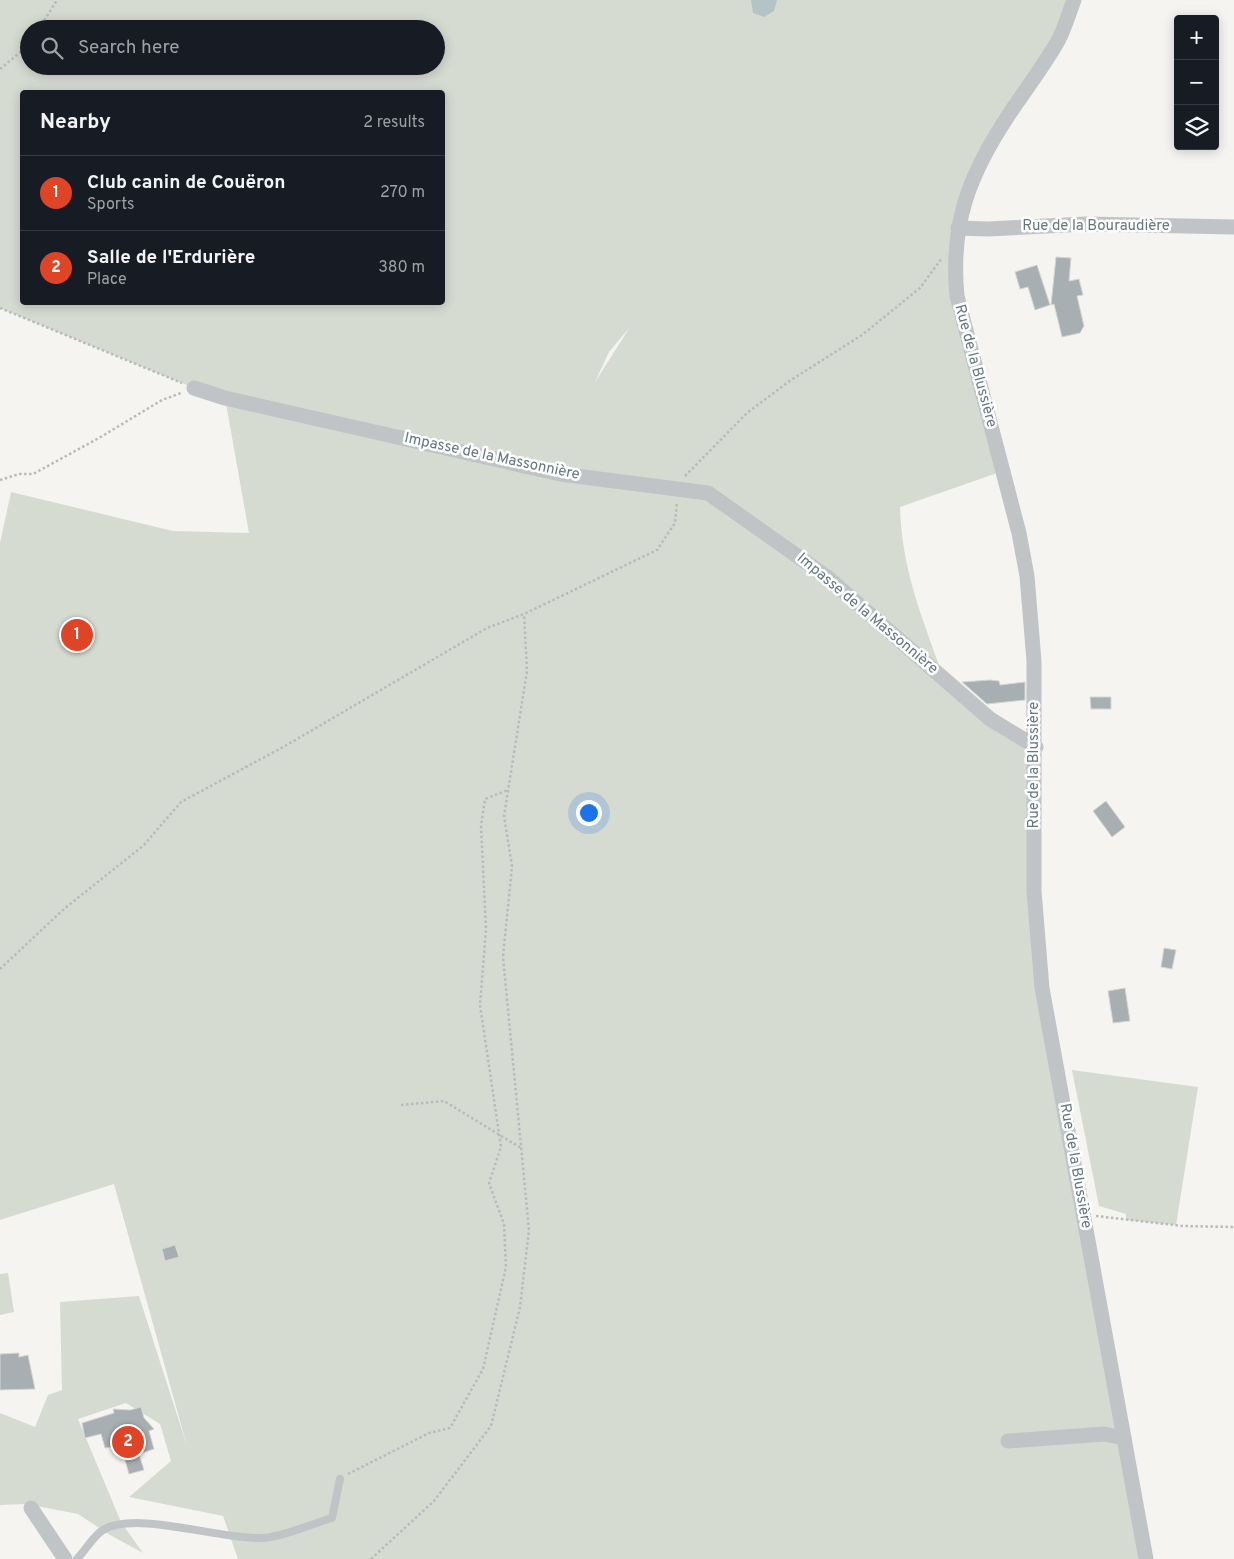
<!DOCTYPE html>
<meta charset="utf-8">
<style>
:root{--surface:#171b24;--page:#242831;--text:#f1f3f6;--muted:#9ea1a6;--line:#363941;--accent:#df4426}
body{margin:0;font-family:Overpass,sans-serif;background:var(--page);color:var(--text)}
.controls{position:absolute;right:15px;top:15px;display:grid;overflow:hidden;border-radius:5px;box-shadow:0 2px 12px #0003}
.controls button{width:45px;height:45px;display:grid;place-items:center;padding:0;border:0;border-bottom:1px solid var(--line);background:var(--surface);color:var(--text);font:25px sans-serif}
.you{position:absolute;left:588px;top:812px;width:18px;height:18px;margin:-12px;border:4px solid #fff;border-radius:50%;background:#1a73e8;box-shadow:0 0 0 8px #1a73e833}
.badge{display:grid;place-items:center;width:32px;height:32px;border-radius:50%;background:var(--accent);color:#fff;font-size:16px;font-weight:700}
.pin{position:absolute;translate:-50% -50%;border:2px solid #fff;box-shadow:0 1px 5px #0006}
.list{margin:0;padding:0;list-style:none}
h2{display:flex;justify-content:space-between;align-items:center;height:65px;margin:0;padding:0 20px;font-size:21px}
h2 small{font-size:16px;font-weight:400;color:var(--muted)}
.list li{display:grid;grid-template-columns:32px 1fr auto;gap:15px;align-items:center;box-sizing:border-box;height:75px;padding:0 20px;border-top:1px solid var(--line)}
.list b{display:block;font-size:19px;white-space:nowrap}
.list p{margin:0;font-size:16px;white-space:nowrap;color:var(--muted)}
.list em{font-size:16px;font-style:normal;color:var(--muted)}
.icon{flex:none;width:28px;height:28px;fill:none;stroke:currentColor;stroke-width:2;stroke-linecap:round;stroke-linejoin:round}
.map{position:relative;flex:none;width:1234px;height:1559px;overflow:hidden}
.search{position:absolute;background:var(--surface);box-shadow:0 2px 12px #0003;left:20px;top:20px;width:425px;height:55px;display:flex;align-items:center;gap:12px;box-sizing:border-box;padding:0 18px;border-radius:28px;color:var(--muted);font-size:19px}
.panel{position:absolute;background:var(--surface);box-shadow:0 2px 12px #0003;left:20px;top:90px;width:425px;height:215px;border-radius:5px}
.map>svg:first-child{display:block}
.green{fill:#d6dbd2;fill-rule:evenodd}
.water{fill:#b5c3c6}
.building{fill:#a7afb3;stroke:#d6d6d3}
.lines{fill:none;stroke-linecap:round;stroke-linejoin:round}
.path{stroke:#b8bbbd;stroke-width:2.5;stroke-dasharray:2.5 2.5;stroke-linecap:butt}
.lane{stroke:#c0c4c7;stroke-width:8}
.street{stroke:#c0c4c7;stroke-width:15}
.labels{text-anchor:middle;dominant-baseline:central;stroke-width:5;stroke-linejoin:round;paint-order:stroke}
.street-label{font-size:15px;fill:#647681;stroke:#fff}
</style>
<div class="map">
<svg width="1234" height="1559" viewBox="0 0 1234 1559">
<rect width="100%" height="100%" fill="#f5f4f1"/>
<g class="green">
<path d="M0,0H1074L975,173L954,271L1003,471L900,507C902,567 919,609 939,665L879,615L832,581L1036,747L1038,950L1146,1559H238L223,1516L129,1497L171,1461L160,1424L126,1403L78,1419L121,1522L143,1553L110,1535L78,1514L26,1504L0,1505V1413L35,1427L48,1395L62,1390L60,1302L139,1296L187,1446L114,1184L0,1220V543L11,492L173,531L249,533L225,398L194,388L0,308ZM29,29H436V66H29ZM22,92H442V302H22ZM630,327L595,382L609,352Z"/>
<path d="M1072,1070L1198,1087L1176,1225L1126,1220V1214L1099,1206Z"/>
<path d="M8,1273L14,1312L0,1315V1274Z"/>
</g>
<path class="water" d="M751,0H777L774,11L764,17L753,13Z"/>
<g class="building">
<path d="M1056,257L1071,258L1069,281L1079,279L1083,295L1077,296L1084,326L1080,333L1062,337L1054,304L1051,305Z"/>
<path d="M1037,265L1050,305L1035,310L1028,287L1020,289L1015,272Z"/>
<path d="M990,680L999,681L1000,685L1025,682V700L987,704L962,682Z"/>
<path d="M1090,697H1111V709H1091Z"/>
<path d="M1106,801L1125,827L1112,837L1093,811Z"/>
<path d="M1164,948L1176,950L1172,969L1161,967Z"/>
<path d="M1125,988L1130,1021L1113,1023L1108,991Z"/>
<path d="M175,1245L179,1257L165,1261L162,1249Z"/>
<path d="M19,1353V1357L28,1355L35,1389L0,1390V1354Z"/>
<path d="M141,1407L144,1418L154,1429L149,1431L154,1449L139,1454L144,1470L129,1474L123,1453L111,1447L105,1448L101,1434L85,1438L82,1423L114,1413L113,1409L130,1410Z"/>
</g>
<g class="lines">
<g class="path">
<path d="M39,29L57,0"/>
<path d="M0,69L29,45"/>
<path d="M0,308L182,383"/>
<path d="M685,476L747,413L791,380L862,335L920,288L942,258"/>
<path d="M0,480L19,474H33L99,438L162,400L181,393"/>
<path d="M0,969L65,908L143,846L181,802L285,746L487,628L524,614L657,550L675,523L677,502"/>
<path d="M401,1105L444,1101L521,1148"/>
<path d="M1096,1216L1183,1226L1234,1227"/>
<path d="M348,1474L429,1433L450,1428L483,1369L506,1267L504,1224L489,1183L501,1147L480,1005L486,929L481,826L485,799L508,790"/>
<path d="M371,1559L434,1501L491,1426L520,1307L529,1230L503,957L512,866L504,816L527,671L524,614"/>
</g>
<path class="lane" d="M77,1559C85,1551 93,1536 103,1530C136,1510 221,1540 262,1538C280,1538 314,1523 332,1518L340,1479"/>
<g class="street">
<path d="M1074,0C1069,13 1065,27 1059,39C1044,66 1025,90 1008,116C969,175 950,224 957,296L1019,533L1027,576L1034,661V891L1042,988L1146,1559"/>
<path d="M958,228L988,229L1086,224L1234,227"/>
<path d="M194,388L225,398L560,474L708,493L827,577L990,719L1036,747"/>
<path d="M1008,1441L1104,1434L1124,1438"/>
<path d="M31,1508L65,1559"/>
</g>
</g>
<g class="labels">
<g class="street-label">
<text x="1096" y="226">Rue de la Bouraudière</text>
<text transform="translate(975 366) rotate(75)">Rue de la Blussière</text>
<text transform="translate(492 457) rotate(12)">Impasse de la Massonnière</text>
<text transform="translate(867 614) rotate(40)">Impasse de la Massonnière</text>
<text transform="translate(1034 765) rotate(-90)">Rue de la Blussière</text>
<text transform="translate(1075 1166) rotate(80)">Rue de la Blussière</text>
</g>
</g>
</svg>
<div class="controls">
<button>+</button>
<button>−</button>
<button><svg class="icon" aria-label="layers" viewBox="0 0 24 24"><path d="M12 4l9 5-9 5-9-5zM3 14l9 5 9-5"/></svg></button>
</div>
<div class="you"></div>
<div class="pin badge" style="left:77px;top:635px">1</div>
<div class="pin badge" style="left:128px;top:1442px">2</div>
<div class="search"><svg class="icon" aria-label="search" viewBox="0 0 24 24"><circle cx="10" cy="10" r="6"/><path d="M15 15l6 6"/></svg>Search here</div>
<section class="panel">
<h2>Nearby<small>2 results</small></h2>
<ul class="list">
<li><span class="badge">1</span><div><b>Club canin de Couëron</b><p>Sports</p></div><em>270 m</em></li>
<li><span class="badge">2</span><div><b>Salle de l'Erdurière</b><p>Place</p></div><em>380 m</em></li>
</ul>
</section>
</div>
